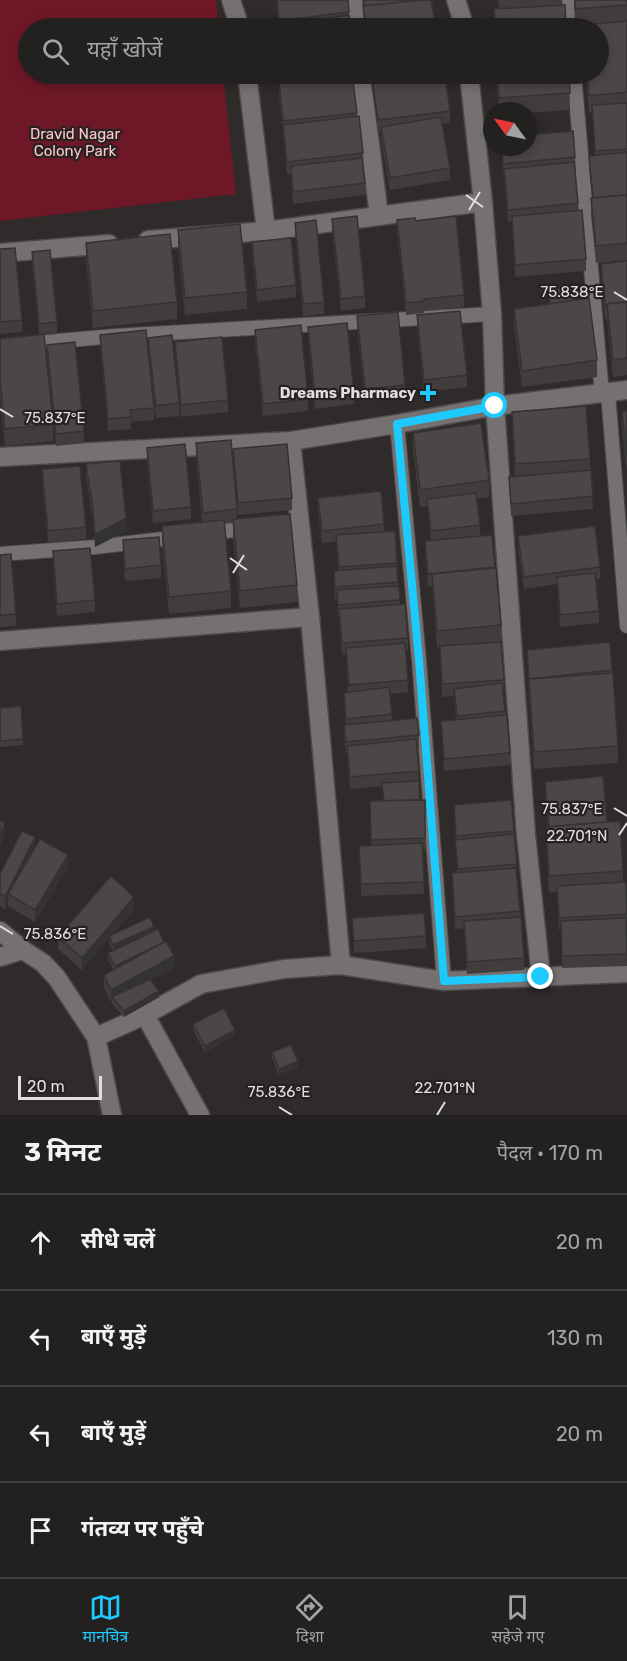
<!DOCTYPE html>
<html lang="hi">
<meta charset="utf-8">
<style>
:root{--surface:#232020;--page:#2f2d2d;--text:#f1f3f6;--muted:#a3a3a5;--line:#403e3e;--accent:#1ec9fd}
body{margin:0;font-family:Rubik,"Noto Sans Devanagari",sans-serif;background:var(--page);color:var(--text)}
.compass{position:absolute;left:483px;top:102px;width:54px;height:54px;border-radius:50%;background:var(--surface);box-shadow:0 3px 9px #0003;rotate:303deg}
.scale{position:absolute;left:18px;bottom:15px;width:84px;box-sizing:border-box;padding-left:6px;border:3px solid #e1dede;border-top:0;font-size:16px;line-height:21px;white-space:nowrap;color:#e1dede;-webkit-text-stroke:4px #262222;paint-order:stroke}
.stop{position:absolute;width:18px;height:18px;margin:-14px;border:4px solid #1ec9fd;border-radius:50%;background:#fff}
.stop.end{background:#1ec9fd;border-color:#fff;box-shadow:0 2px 6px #0008}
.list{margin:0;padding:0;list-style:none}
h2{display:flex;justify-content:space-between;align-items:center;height:78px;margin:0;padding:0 24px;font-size:26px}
h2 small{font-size:20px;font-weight:400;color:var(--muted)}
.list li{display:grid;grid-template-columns:39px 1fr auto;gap:18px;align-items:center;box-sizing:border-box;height:96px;padding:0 24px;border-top:2px solid var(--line)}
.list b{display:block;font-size:22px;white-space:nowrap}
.list em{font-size:20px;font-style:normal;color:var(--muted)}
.icon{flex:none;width:33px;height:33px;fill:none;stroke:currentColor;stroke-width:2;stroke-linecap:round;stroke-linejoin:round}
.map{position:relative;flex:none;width:627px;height:1115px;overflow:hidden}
.search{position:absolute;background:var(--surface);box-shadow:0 3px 9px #0003;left:18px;right:18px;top:18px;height:66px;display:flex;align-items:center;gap:15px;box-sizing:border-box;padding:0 21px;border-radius:33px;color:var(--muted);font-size:22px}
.sheet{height:462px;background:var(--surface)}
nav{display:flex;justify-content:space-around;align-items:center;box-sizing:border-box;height:84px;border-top:2px solid var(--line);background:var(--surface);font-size:16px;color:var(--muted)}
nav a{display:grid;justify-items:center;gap:3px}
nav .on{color:var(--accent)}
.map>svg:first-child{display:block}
.green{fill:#6e1827}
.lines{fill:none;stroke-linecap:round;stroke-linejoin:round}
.lane-casing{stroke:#4c4949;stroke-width:16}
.street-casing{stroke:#4c4949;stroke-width:21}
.lane{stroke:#767171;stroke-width:14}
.street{stroke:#767171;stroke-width:18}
.wall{fill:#413d3d}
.shaded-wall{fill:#353232}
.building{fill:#4c4747;stroke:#353232;stroke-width:1.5}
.route{stroke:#1ec9fd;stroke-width:8}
.ticks{fill:none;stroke:#e1dede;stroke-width:2}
.poi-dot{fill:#1ec9fd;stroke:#262222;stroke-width:2}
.labels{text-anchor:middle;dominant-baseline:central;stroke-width:4.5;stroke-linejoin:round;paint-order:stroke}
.park-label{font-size:15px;fill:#fec7ca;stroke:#262222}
.poi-label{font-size:15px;font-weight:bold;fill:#e1dede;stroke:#262222;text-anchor:end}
.ticks-label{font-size:15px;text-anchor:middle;fill:#e1dede;stroke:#262222;stroke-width:4.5;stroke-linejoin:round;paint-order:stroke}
</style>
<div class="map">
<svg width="627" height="1115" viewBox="0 0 627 1115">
<rect width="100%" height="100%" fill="#2f2b2b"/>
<path class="green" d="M0,0H216L219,28H28V74H223L236,194L0,221Z"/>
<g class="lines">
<defs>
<g id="lane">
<path d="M567,0L569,28"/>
<path d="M574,74L602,394"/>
<path d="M0,346L115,336L492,314"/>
<path d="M608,393L627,626"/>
<path d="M397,424L419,660L444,981"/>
<path d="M208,533L252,528"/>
<path d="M0,554L95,547L180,537"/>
</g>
<g id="street">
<path d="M231,0L240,28"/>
<path d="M353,0L356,28"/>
<path d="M456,0L465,28"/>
<path d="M247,74L266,231"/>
<path d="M361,74L379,216"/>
<path d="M469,74L483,202L492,314L495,406L526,835L541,977"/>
<path d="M148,240L266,231L483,202"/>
<path d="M0,253L109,244"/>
<path d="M291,441L310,617L341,965"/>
<path d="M0,457L291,441L397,424L495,406L627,390"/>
<path d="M0,641L310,617"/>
<path d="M0,931L23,950"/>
<path d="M0,957L23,950L43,963L57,978L96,1037L112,1115"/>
<path d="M145,1015L200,1115"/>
<path d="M96,1037L145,1015L201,984L284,969L341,965L444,981L627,973"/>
</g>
</defs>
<use href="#lane" class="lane-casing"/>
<use href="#street" class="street-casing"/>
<use href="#lane" class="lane"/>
<use href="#street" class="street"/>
</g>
<g class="wall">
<path d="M276,0H348L349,15L279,26Z"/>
<path d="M363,0H432L436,28H364Z"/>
<path d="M498,0H562L566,28H494V9H499Z"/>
<path d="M574,0H627V260L596,263L591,215V198H592L589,168V156L595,155L592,112L589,113L586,74H598L583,26H575Z"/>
<path d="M282,74H357V75H352L357,116L363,153L365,195L293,204L291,174H287L279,94V82H283Z"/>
<path d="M370,74H445L450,111V123L442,124L450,168V180L390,190L381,139V132L378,133Z"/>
<path d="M496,74H569L570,110L528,113V111H499Z"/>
<path d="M501,147H528L575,157L578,210L586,259V271L515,277L512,222H508Z"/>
<path d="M332,219L365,296V308L341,311L332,231Z"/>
<path d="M397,220L416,221L464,295V307L424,311V313L406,315L397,232Z"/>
<path d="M295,223L324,302V314L303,316L295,235Z"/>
<path d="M178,230L247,292V309L185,315L178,247Z"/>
<path d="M252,242L296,285V297L257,302L252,254Z"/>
<path d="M86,243L177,302V319L93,328L86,260Z"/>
<path d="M0,249L22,320V332L0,334Z"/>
<path d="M32,252L57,322V334L44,335L53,424V441L5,446L0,397V339L39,335L32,264Z"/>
<path d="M627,261V375L613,377L607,318L605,319L601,276V264Z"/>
<path d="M549,289L579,300L597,360V377L522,387L514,326V309L549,304Z"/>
<path d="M417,315L467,375V387L424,392L417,327Z"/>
<path d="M357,316L405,385V397L365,401L357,328Z"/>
<path d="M308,327L354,392V404L315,409L308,339Z"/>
<path d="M255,330L308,399V411L263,416L255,342Z"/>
<path d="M100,335L154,408V420L131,422V429L108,431L100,347Z"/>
<path d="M148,338L179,403V416L156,418L148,350Z"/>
<path d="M175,342L228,400V412L181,417L175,354Z"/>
<path d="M47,345L84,431V443L56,446L47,357Z"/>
<path d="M627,411V473L622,428V412Z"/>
<path d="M512,412L590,459L593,509L511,516L509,477H515L512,429Z"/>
<path d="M413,433L489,480V497L476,499L480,525V536L501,625V642L504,680V692H503L510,753V765L444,771L441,721L456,719L454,696L442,697L440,647L437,648L432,586H428L425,553V541H431L427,506L420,507L413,450Z"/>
<path d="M196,443L237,509V519L297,585V602L240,608L233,536V522L225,523L231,591V608L169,614L162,543V526L202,522L196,455Z"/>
<path d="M147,448L191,507V519L153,523L147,460Z"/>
<path d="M233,449L292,498V510L238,515L233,462Z"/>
<path d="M86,464L126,531L95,547L93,521L86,476Z"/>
<path d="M42,469L86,527V539L48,543L42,481Z"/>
<path d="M318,498L384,524V532L395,531L400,604L408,638V650H406L408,692L390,694L392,720L419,735V747L417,748L420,800H425V850H423L424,894L361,896L359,846L371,845L370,801H383L382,786L350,789L347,754H346L344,737V725H346L344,705V693L348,692L346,655H342L339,617H338L337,599H335L334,583V571H338L336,542L322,543L318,510Z"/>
<path d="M518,536L600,567V579H596L599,611V623L560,627L557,584L524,589L518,548Z"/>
<path d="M123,540L161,565V578L125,581L123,553Z"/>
<path d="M53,551L95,600V612L57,616L53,563Z"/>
<path d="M0,555L16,614V626L0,627Z"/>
<path d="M610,642L618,746V763L534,769L529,696L527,650Z"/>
<path d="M0,708L23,739V745L0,747Z"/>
<path d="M545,782L607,822L623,871V882L627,898V926H626L627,966L562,968L561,930H559L557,892L549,893L546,844V827H548L545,794Z"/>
<path d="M511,800L524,958V970L467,974L464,928L455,929L452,885V873H457L454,805Z"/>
<path d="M35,847L68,867L35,922L8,906V903L5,909L0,906V874Z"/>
<path d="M134,909L112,935L154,931L174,968L151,980L159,997L124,1017L112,1004V1001L111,1002L104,987V975L113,969L108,959V953L113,951L109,943V938L82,970L58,949V937Z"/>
<path d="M352,918L426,936V948L354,953Z"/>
<path d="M193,1024L235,1036L205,1052L193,1030Z"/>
<path d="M272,1052L298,1067L279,1075L272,1058Z"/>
</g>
<g class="shaded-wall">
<path d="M126,518V531L95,547V535Z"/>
<path d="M5,823V835L0,847V834Z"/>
<path d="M35,837V849L8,894V903L5,909V897Z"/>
<path d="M68,855V867L35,922V910Z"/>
<path d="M134,897V909L82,970V958Z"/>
<path d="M154,927V933L113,952V945Z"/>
<path d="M164,943L115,972V966Z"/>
<path d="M174,956V968L114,1000L112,997L111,1002V990Z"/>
<path d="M159,991V997L124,1017V1011Z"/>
<path d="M235,1030V1036L205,1052V1046Z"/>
<path d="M298,1061V1067L279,1075V1069Z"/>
</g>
<g class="building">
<path d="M277,0H348L349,12L279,21Z"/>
<path d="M364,0H422L364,6Z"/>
<path d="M422,0H431L436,28H366L363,6Z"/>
<path d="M575,0H627V5L575,9Z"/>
<path d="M565,5L566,28H495L494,9Z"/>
<path d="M349,15L351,28H277V26Z"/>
<path d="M627,21V92L589,96L587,74H598V28H583V25Z"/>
<path d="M352,74L357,113L283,121L279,82Z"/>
<path d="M415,74H445L450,111L378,120L372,79Z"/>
<path d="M497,74H569L570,93L499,98Z"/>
<path d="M627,103V149L595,151L592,105Z"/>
<path d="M359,116L363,153L287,162L283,125Z"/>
<path d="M441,117L450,168L390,178L381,127Z"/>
<path d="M573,131L575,157L503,164L502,147H528V135Z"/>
<path d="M627,152V195L593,198L589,156Z"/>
<path d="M362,158L365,183L293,192L291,166Z"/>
<path d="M574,162L578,203L508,210L504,169Z"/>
<path d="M627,195V243L596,246L591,198Z"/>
<path d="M582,210L586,259L515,265L512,216Z"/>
<path d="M357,216L365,296L341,299L332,219Z"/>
<path d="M456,216L464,295L424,299V301L406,303L397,220L415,218L416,221Z"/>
<path d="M316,220L324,302L303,304L295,223Z"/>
<path d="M240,224L247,292L185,298L178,230Z"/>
<path d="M170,234L177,302L93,311L86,243Z"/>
<path d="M291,238L296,285L257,290L252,242Z"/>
<path d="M15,248L22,320L0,322V249Z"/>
<path d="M50,250L57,322L39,324L32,252Z"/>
<path d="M627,261V302L607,304V306H605L601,264Z"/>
<path d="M578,286L579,300L550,304L549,289Z"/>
<path d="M589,298L597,360L522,371L514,309Z"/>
<path d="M627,302V358L613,360L607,304Z"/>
<path d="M460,311L467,375L424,380L417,315Z"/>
<path d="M398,312L405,385L365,389L357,316Z"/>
<path d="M347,323L354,392L315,397L308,327Z"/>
<path d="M301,325L308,399L263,404L255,330Z"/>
<path d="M146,330L154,408L130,410L131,417L108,419L100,335Z"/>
<path d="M44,334L53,424L5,429L0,380V339Z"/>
<path d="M172,335L179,403L156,406L148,338Z"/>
<path d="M222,337L228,400L181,405L175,342Z"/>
<path d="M75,342L84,431L56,434L47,345Z"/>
<path d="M586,406L590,459L515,464L512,412Z"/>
<path d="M627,411V456L622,412Z"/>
<path d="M481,423L489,480L420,490L413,433Z"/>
<path d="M231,440L237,509L203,513L196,443Z"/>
<path d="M185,444L191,507L153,511L147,448Z"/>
<path d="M287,444L292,498L238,503L233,449Z"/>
<path d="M120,461L126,518L95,535L93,509L86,464Z"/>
<path d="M80,466L86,527L48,531L42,469Z"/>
<path d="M591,470L593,496L511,504L509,477Z"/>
<path d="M381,491L384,524L322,531L318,498Z"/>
<path d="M476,493L480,525L431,531L427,499Z"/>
<path d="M290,514L297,585L240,591L233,519Z"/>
<path d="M224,520L231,591L169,597L162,526Z"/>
<path d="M595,526L600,567L524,577L518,536Z"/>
<path d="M395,531L397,563L339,567L336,535Z"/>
<path d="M492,535L495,567L428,574L425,541Z"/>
<path d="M159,537L161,565L125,569L123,540Z"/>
<path d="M90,548L95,600L57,604L53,551Z"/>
<path d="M11,554L16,614L0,615V555Z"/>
<path d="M397,566L398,582L335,587L334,571Z"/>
<path d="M496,568L501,625L437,631L432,574Z"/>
<path d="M595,573L599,611L560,615L557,577Z"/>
<path d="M399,586L400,600L338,605L337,590Z"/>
<path d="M405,604L408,638L342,643L339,609Z"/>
<path d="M501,642L504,680L442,684L440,646Z"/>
<path d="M610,642L612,670L529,679L527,650Z"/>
<path d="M405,643L408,680L349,685L346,648Z"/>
<path d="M613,673L618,746L534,752L529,679Z"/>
<path d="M502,683L505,711L457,716L454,689Z"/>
<path d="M389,687L392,714L346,719L344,693Z"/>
<path d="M21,706L23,739L0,741V708Z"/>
<path d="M507,715L510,753L444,759L441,721Z"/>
<path d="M417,718L419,735L346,742L344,725Z"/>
<path d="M416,739L419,771L350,777L347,746Z"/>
<path d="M603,776L607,822L549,827L545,782Z"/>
<path d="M419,781L420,800L384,801L382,783Z"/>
<path d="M425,800V838L371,840L370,801Z"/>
<path d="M511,800L514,831L456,836L454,805Z"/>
<path d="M0,820L5,823L0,834Z"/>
<path d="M620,821L623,871L549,876L546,827Z"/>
<path d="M22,831L35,837L5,897L0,894V874Z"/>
<path d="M514,834L517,864L458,869L455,840Z"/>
<path d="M40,839L68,855L35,910L8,894Z"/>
<path d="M422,843L424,882L361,884L359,846Z"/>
<path d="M516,868L520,911L455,917L452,873Z"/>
<path d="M111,876L134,897L82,958L58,937Z"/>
<path d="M626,882L627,914L559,918L557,886Z"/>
<path d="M424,913L426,936L354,941L352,918Z"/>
<path d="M150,917L154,927L113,945L109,936Z"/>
<path d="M521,917L524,958L467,962L464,921Z"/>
<path d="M626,918L627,954L562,956L561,921Z"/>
<path d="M158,929L164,942L115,966L108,953Z"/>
<path d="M166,941L174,956L111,990L104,975Z"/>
<path d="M150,979L159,991L124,1011L112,997Z"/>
<path d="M224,1008L235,1030L205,1046L193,1024Z"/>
<path d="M291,1045L298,1061L279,1069L272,1052Z"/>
</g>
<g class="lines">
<path class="route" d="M495,406L397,424L419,660L444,981L541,977"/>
</g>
<path class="ticks" d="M466,195L483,207M469,210L480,192M614,292L627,300M0,409L13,417M230,558L247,570M233,573L244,555M614,808L627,816M619,835L627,823M0,926L13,934M279,1107L292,1115M437,1115L445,1102"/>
<path class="poi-dot" d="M425 384h6v6h6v6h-6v6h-6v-6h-6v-6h6z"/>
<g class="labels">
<g class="park-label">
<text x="75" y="134">Dravid Nagar<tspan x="75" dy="17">Colony Park</tspan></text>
</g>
<g class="poi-label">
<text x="416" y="393">Dreams Pharmacy</text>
</g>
</g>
<g class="ticks-label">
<text x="572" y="297">75.838°E</text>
<text x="55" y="423">75.837°E</text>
<text x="572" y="814">75.837°E</text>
<text x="577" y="841">22.701°N</text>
<text x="55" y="939">75.836°E</text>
<text x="445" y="1093">22.701°N</text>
<text x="279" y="1097">75.836°E</text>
</g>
</svg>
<svg class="compass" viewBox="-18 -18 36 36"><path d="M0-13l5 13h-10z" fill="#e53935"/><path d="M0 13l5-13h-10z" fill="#a3a3a5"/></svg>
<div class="scale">20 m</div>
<div class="stop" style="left:495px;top:406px"></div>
<div class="stop end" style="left:541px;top:977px"></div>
<div class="search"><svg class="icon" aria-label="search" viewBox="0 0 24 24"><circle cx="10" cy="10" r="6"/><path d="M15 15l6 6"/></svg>यहाँ खोजें</div>
</div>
<section class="sheet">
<h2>3 मिनट<small>पैदल · 170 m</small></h2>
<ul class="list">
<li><svg class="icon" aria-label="ahead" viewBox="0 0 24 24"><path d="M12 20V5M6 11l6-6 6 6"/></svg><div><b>सीधे चलें</b></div><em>20 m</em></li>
<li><svg class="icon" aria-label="left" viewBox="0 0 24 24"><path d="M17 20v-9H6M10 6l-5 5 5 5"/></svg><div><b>बाएँ मुड़ें</b></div><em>130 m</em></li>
<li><svg class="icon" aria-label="left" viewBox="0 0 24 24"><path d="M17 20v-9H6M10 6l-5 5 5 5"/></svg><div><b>बाएँ मुड़ें</b></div><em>20 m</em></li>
<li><svg class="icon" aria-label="arrive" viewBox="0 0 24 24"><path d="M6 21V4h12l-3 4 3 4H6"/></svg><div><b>गंतव्य पर पहुँचे</b></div></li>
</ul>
</section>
<nav>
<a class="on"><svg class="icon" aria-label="map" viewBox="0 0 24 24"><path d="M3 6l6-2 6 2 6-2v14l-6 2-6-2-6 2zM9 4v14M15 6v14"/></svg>मानचित्र</a>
<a><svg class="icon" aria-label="directions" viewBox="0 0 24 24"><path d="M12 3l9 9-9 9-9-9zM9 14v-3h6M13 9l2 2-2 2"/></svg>दिशा</a>
<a><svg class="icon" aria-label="saved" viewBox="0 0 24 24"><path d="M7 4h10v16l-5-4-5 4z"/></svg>सहेजे गए</a>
</nav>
